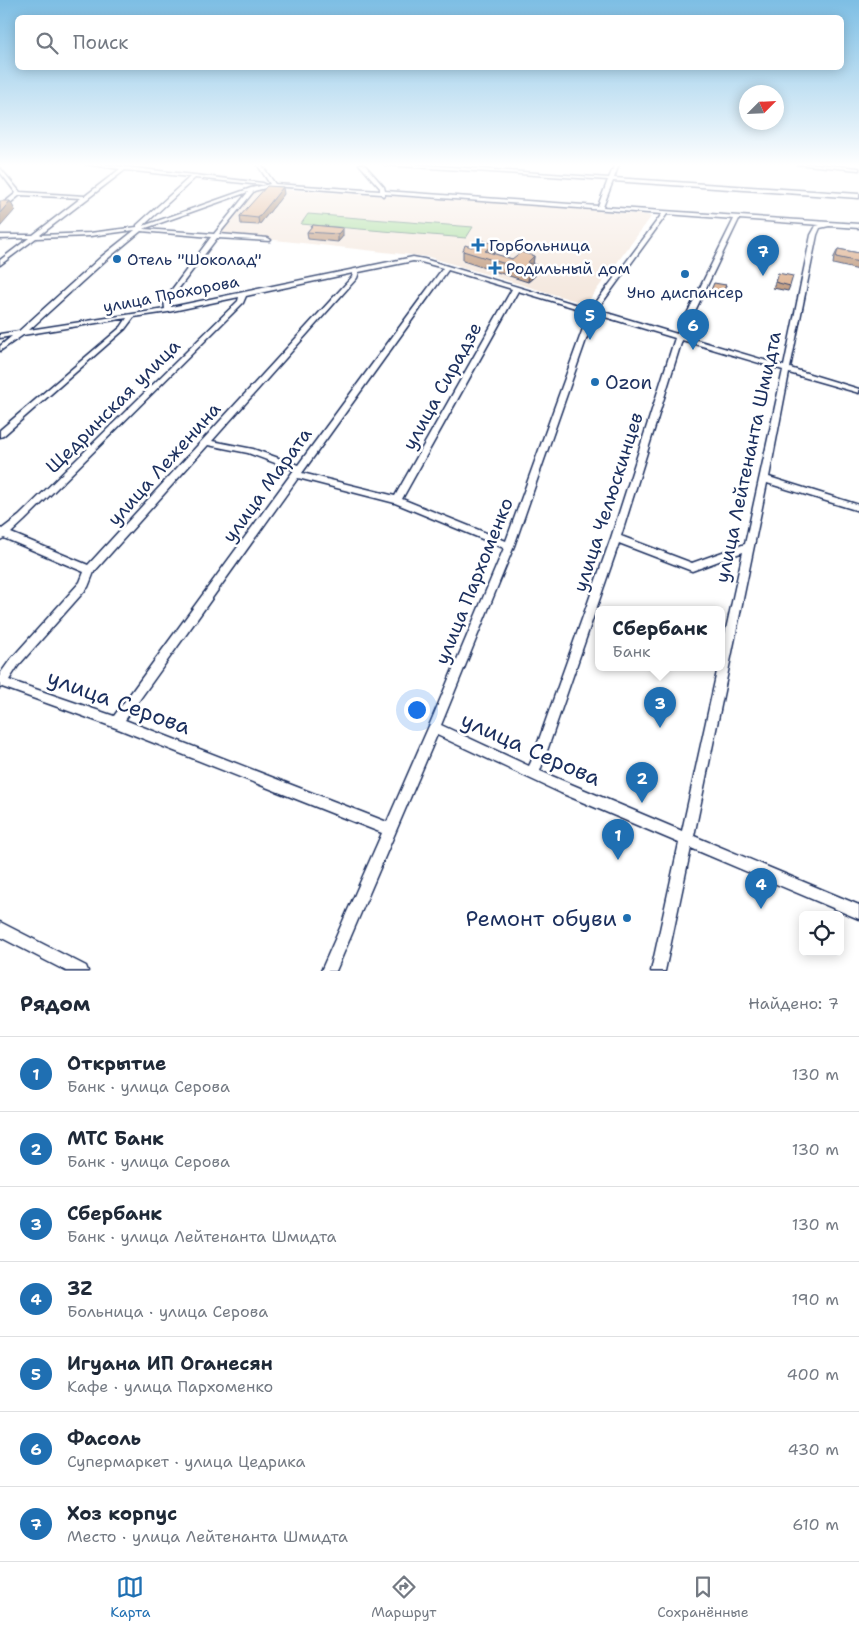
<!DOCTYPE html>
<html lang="ru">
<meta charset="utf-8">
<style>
:root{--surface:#fff;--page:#f2f2f3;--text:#1f2937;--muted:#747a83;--line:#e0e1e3;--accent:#1f6fb2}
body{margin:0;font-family:"Shantell Sans",sans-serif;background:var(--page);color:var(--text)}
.controls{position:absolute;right:15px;bottom:15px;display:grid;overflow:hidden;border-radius:8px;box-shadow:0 2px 12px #0003}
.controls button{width:45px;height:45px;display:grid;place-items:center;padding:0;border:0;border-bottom:1px solid var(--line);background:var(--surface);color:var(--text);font:25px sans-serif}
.compass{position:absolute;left:739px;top:85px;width:45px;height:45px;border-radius:50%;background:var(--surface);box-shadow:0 2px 12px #0003;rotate:66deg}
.you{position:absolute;left:416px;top:709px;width:18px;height:18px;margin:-12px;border:4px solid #fff;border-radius:50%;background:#1a73e8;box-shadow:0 0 0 8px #1a73e833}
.badge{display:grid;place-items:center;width:32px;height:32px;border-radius:50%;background:var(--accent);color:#fff;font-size:16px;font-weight:700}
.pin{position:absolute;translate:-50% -41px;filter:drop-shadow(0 1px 2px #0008)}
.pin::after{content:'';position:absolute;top:26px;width:18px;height:15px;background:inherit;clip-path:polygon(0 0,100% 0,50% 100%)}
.popup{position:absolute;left:595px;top:606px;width:130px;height:65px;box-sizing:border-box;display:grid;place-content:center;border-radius:8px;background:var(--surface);filter:drop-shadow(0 1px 4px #0005);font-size:16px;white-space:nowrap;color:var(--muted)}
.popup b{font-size:19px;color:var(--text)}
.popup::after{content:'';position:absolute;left:50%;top:100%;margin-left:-10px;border:10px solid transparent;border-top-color:var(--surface)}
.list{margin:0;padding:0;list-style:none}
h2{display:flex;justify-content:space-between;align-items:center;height:65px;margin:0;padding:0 20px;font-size:21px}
h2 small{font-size:16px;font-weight:400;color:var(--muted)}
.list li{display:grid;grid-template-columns:32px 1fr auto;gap:15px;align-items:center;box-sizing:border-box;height:75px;padding:0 20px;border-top:1px solid var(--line)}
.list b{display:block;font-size:19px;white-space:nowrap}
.list p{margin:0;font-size:16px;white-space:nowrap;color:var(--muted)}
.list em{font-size:16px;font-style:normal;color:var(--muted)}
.icon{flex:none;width:28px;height:28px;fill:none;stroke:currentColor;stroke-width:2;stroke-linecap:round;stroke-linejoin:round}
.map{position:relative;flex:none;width:859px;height:971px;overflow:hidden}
.search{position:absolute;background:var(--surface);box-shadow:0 2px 12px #0003;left:15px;right:15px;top:15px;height:55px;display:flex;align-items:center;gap:12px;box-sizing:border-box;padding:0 18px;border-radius:8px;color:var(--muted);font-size:19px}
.sheet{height:590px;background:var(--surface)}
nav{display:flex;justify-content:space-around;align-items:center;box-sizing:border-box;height:70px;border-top:1px solid var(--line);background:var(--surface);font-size:14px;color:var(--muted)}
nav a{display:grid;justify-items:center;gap:2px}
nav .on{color:var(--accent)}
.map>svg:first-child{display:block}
.built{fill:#f4e7dd}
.green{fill:#a8db9d;stroke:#62857e}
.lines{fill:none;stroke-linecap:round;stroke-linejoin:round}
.minor-casing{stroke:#1b2f5e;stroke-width:3}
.minor{fill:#fff;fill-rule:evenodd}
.wall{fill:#bd9679;stroke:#1b2f5e}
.shaded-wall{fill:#9a7a63;stroke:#1b2f5e}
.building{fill:#dcaf8d;stroke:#1b2f5e}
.poi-dot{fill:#1f6fb2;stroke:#fff;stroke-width:2}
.labels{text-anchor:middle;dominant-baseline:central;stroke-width:5;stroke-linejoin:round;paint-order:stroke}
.far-poi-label{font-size:16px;fill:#1b2f5e;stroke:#fff;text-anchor:start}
.far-street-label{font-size:16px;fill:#1b2f5e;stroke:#fff}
.poi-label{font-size:19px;fill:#1b2f5e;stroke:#fff;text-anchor:start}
.street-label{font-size:19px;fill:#1b2f5e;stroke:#fff}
.near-street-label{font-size:22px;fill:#1b2f5e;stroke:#fff}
.near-poi-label{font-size:22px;fill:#1b2f5e;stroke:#fff;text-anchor:end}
</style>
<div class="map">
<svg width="859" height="971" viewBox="0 0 859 971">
<rect width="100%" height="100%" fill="#fff"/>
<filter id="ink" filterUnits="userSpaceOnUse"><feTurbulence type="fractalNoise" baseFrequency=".02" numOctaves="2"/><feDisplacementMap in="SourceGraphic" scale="10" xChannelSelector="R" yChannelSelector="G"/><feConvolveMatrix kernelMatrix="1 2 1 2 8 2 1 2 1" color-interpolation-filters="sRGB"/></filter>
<g filter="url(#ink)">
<path class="built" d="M263,188L509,204L647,215L651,217L586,304L429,257L221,234L255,192Z"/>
<path class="green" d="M308,214L473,227L466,238L301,224Z"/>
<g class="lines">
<defs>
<g id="minor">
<path d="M85,164H100L263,183L265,184L263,185L195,178L143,226L251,188L270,184L257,164H261L275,184L380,191V188L359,164H364L384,187L385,191L598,206L608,180L386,165L384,164H408L609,178L615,164H619L614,178L859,194V198L613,181L603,207L859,224V228L829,226L820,228L817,235L790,368L859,389V393L789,373L769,477L859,505V511L767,483L694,836L859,905V919L691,848L665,971H651L679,843L561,793L437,735L336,971H321L382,833L116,728L2,687L0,688V674L10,660L80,582L84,572L4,538L0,540V528L2,529L19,516L238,301L239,297L168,312L134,317L125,329L3,436L0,437V430L121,327L127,318L23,335L0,351V346L12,336L0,338V334L19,331L101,257L135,230L90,236L36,238L0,265V260L29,238L0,239V235H33L81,198L20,195L4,208H0V206L16,193L0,172V168L20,192L85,196L120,169ZM125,170L190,177L137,225V227L90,233L40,235ZM273,186L381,194L383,196L385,194L662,214L591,309L424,259L413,257L171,307L170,300L217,238L270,241L271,240L268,238L219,234L254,191ZM248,192L214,234L144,229L146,228ZM667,214L734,219L677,334L597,310ZM739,219L820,225L816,226L811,235L784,366L683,336ZM141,231L211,237L164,300L165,309L29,330L106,260ZM413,261L421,262L443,268L298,465L253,449L212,441L357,278L359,272ZM448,270L512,289L395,496L302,473ZM353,273L352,277L88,565L11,533L25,520L243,303L246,296ZM518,291L589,312L506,541L402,499ZM595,314L675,338L611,538L531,762L529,766L441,725L514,546ZM682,340L783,370L745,544L692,563L621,536ZM208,445L248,453L294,470L114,716L9,680L18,666L88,587L94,572ZM298,478L395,503L504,548L429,726L387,822L125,720ZM619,543L692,571L743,552L721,652V667H718L682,831L540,771Z"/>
<path d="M796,164H816L859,168V170Z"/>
<path d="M0,922L86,966L88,971H66L0,937Z"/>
</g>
</defs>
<use href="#minor" class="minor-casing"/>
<use href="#minor" class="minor"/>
</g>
<g class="wall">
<path d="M284,194L259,225L241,224L240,216Z"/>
<path d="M313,225L343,236L338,242L308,239L307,232Z"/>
<path d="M494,244V254L512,259L534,256L533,265H536L535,276L528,282L463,261V251L472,247Z"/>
<path d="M838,249L859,253V270L833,264L834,257Z"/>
<path d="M778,273L790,286L788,291L773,288Z"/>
<path d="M726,285L721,298L709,295L711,290Z"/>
</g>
<g class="shaded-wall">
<path d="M283,187L284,194L259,225L258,218Z"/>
<path d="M10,201L15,210L0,227V213Z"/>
<path d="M343,228V236L338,242V234Z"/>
<path d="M494,244V254L485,251Z"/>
<path d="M534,256L533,266L527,263Z"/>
<path d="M536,265L535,276L528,282L529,271Z"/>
</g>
<g class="building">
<path d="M267,186L283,187L258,218L240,216Z"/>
<path d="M0,201H10L0,213Z"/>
<path d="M313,225L343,228L338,234L307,232Z"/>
<path d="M481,240L494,244L485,251L512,259L521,252L534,256L527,263L536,265L529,271L463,251L465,245L472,247Z"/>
<path d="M838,249L859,253V262L836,257Z"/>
<path d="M778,273L793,276L790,286L775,282Z"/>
<path d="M714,283L726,285L723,293L711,290Z"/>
</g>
</g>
<linearGradient id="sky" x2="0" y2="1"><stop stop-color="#7dbee4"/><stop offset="0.55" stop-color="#fff"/><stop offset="1" stop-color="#fff" stop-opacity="0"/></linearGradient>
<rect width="859" height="300" fill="url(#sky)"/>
<g class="poi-dot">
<path d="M475.5 237.5h5v5h5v5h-5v5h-5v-5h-5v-5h5z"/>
<circle cx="117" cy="259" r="5"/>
<path d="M492.5 260.5h5v5h5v5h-5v5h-5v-5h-5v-5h5z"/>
<circle cx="685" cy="274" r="5"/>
<circle cx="595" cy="382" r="5"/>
<circle cx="627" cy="918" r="5"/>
</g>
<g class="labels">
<g class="far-poi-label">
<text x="489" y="245">Горбольница</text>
<text x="127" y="259">Отель "Шоколад"</text>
<text x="506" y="268">Родильный дом</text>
<text x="685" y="292" text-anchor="middle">Уно диспансер</text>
</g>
<g class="far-street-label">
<text transform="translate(171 294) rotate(-11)">улица Прохорова</text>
</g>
<g class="poi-label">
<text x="605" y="382">Ozon</text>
</g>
<g class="street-label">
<text transform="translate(442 386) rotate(-61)">улица Сирадзе</text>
<text transform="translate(113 406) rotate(-45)">Щедринская улица</text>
<text transform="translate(748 457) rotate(-78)">улица Лейтенанта Шмидта</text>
<text transform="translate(164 464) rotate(-48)">улица Леженина</text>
<text transform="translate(267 485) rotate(-54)">улица Марата</text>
<text transform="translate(608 502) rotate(-72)">улица Челюскинцев</text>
<text transform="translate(474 581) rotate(-68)">улица Пархоменко</text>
</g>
<g class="near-street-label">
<text transform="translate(119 702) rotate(20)">улица Серова</text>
<text transform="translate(531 749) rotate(24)">улица Серова</text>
</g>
<g class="near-poi-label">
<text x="617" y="918">Ремонт обуви</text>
</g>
</g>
</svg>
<div class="controls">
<button><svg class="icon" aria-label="locate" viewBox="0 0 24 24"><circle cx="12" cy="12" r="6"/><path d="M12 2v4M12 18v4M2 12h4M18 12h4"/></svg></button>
</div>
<svg class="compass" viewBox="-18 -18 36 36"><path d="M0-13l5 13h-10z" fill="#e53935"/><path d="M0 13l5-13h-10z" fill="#747a83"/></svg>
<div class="you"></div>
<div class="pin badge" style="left:618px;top:860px">1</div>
<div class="pin badge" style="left:642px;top:803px">2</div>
<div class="pin badge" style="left:660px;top:728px">3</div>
<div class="popup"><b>Сбербанк</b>Банк</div>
<div class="pin badge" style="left:761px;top:909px">4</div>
<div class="pin badge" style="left:590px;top:340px">5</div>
<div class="pin badge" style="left:693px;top:350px">6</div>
<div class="pin badge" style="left:763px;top:276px">7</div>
<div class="search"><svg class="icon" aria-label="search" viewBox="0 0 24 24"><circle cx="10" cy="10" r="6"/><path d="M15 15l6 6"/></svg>Поиск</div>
</div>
<section class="sheet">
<h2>Рядом<small>Найдено: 7</small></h2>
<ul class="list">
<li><span class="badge">1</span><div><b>Открытие</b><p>Банк · улица Серова</p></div><em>130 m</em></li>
<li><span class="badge">2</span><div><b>МТС Банк</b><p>Банк · улица Серова</p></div><em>130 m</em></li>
<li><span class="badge">3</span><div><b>Сбербанк</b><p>Банк · улица Лейтенанта Шмидта</p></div><em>130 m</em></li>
<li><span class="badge">4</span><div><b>3Z</b><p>Больница · улица Серова</p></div><em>190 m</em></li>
<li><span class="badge">5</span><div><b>Игуана ИП Оганесян</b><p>Кафе · улица Пархоменко</p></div><em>400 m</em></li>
<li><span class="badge">6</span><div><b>Фасоль</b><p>Супермаркет · улица Цедрика</p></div><em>430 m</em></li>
<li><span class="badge">7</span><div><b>Хоз корпус</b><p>Место · улица Лейтенанта Шмидта</p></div><em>610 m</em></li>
</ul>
</section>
<nav>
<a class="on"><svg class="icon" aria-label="map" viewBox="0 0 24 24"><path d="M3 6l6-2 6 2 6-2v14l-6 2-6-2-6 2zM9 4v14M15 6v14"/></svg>Карта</a>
<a><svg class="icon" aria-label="directions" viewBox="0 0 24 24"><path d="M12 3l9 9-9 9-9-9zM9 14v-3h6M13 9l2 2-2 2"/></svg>Маршрут</a>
<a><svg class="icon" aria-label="saved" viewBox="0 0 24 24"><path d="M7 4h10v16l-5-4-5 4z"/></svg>Сохранённые</a>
</nav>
